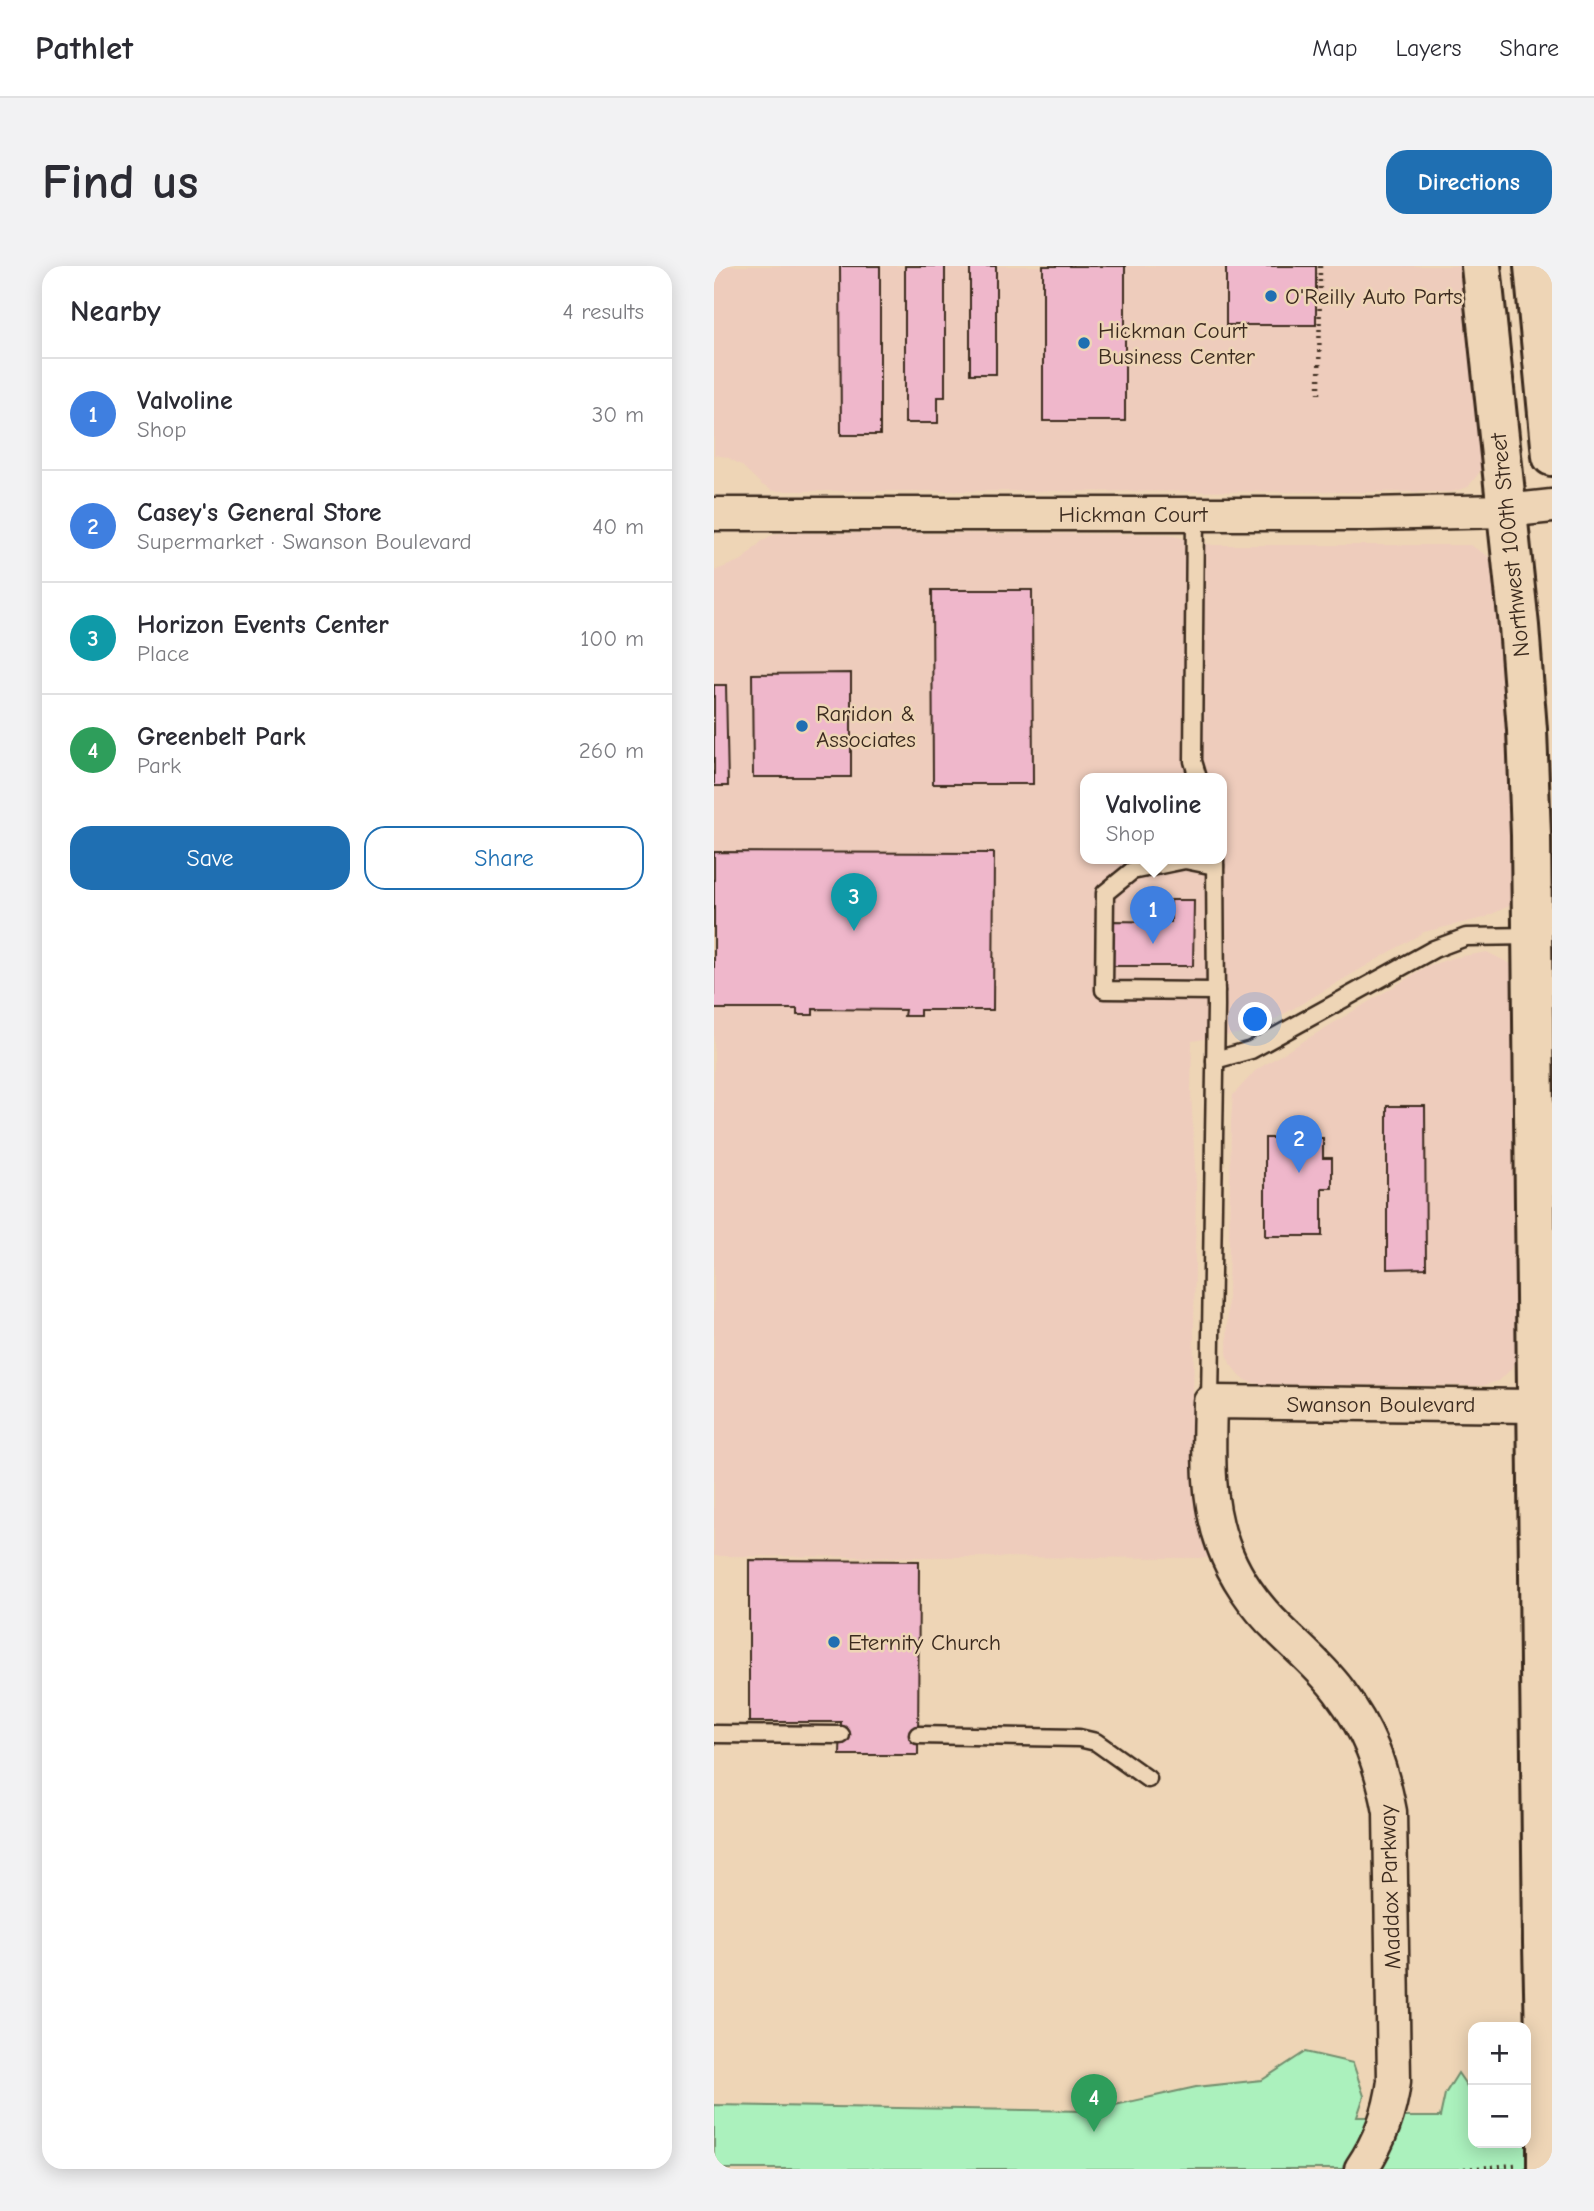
<!DOCTYPE html>
<meta charset="utf-8">
<style>
:root{--surface:#fff;--page:#f2f2f3;--text:#2b2b33;--muted:#7c7c81;--line:#e1e1e2;--accent:#1f6fb2}
body{margin:0;font-family:"Comic Neue",sans-serif;background:var(--page);color:var(--text)}
.controls{position:absolute;right:21px;bottom:21px;display:grid;overflow:hidden;border-radius:14px;box-shadow:0 4px 18px #0003}
.controls button{width:63px;height:63px;display:grid;place-items:center;padding:0;border:0;border-bottom:2px solid var(--line);background:var(--surface);color:var(--text);font:35px sans-serif}
.you{position:absolute;left:542px;top:754px;width:24px;height:24px;margin:-18px;border:5px solid #fff;border-radius:50%;background:#1a73e8;box-shadow:0 0 0 10px #1a73e833}
.badge{display:grid;place-items:center;width:46px;height:46px;border-radius:50%;background:var(--accent);color:#fff;font-size:23px;font-weight:700}
.pin{position:absolute;translate:-50% -58px;filter:drop-shadow(0 2px 4px #0008)}
.pin::after{content:'';position:absolute;top:37px;width:24px;height:21px;background:inherit;clip-path:polygon(0 0,100% 0,50% 100%)}
.popup{position:absolute;left:366px;top:507px;width:147px;height:91px;box-sizing:border-box;display:grid;place-content:center;border-radius:14px;background:var(--surface);filter:drop-shadow(0 2px 5px #0005);font-size:23px;white-space:nowrap;color:var(--muted)}
.popup b{font-size:26px;color:var(--text)}
.popup::after{content:'';position:absolute;left:50%;top:100%;margin-left:-14px;border:14px solid transparent;border-top-color:var(--surface)}
.list{margin:0;padding:0;list-style:none}
h2{display:flex;justify-content:space-between;align-items:center;height:91px;margin:0;padding:0 28px;font-size:30px}
h2 small{font-size:23px;font-weight:400;color:var(--muted)}
.list li{display:grid;grid-template-columns:46px 1fr auto;gap:21px;align-items:center;box-sizing:border-box;height:112px;padding:0 28px;border-top:2px solid var(--line)}
.list b{display:block;font-size:26px;white-space:nowrap}
.list p{margin:0;font-size:23px;white-space:nowrap;color:var(--muted)}
.list em{font-size:23px;font-style:normal;color:var(--muted)}
.actions{display:flex;gap:14px;padding:21px 28px}
.actions a{flex:1;padding:16px 0;border:2px solid var(--accent);border-radius:21px;text-align:center;font-size:24px;color:var(--accent)}
.actions .main{background:var(--accent);color:#fff}
.map{position:relative;flex:none;width:838px;height:1903px;overflow:hidden;border-radius:21px}
header{display:flex;align-items:center;gap:42px;box-sizing:border-box;height:98px;padding:0 35px;background:var(--surface);border-bottom:2px solid var(--line)}
header strong{font-size:33px}
nav{display:flex;gap:38px;margin-inline-start:auto;font-size:24px}
.intro{display:flex;align-items:center;justify-content:space-between;box-sizing:border-box;height:168px;padding:0 42px}
h1{margin:0;font-size:49px}
.button{padding:18px 32px;border-radius:21px;background:var(--accent);color:#fff;font-size:24px;font-weight:700}
main{display:flex;gap:42px;padding:0 42px}
aside{flex:1;background:var(--surface);border-radius:21px;box-shadow:0 4px 18px #0003}
.map>svg:first-child{display:block}
.built{fill:#eeccbc;fill-rule:evenodd}
.green{fill:#abf1bd;stroke:#738e6e;stroke-width:2}
.building{fill:#efb7cb;stroke:#3b2a1e;stroke-width:2}
.lines{fill:none;stroke-linecap:round;stroke-linejoin:round}
.lane-casing{stroke:#3b2a1e;stroke-width:21}
.street-casing{stroke:#3b2a1e;stroke-width:37}
.secondary-casing{stroke:#3b2a1e;stroke-width:44}
.path{stroke:#3b2a1e;stroke-width:4.5;stroke-dasharray:2 5;stroke-linecap:butt}
.lane{stroke:#eed5b6;stroke-width:16}
.street{stroke:#eed5b6;stroke-width:32}
.secondary{stroke:#eed5b6;stroke-width:38}
.secondary-bridge-casing{stroke:#3b2a1e;stroke-width:44;stroke-linecap:butt}
.secondary-bridge{stroke:#eed5b6;stroke-width:38}
.poi-dot{fill:#1f6fb2;stroke:#eed5b6;stroke-width:2.5}
.labels{text-anchor:middle;dominant-baseline:central;stroke-width:5;stroke-linejoin:round;paint-order:stroke}
.poi-label{font-size:23px;fill:#3b2a1e;stroke:#eed5b6;text-anchor:start}
.street-label{font-size:23px;fill:#3b2a1e;stroke:#eed5b6}
</style>
<header>
<strong>Pathlet</strong>
<nav><a>Map</a><a>Layers</a><a>Share</a></nav>
</header>
<div class="intro"><h1>Find us</h1><a class="button">Directions</a></div>
<main>
<aside>
<h2>Nearby<small>4 results</small></h2>
<ul class="list">
<li><span class="badge" style="background:#3f7fe0">1</span><div><b>Valvoline</b><p>Shop</p></div><em>30 m</em></li>
<li><span class="badge" style="background:#3f7fe0">2</span><div><b>Casey's General Store</b><p>Supermarket · Swanson Boulevard</p></div><em>40 m</em></li>
<li><span class="badge" style="background:#0f9aa8">3</span><div><b>Horizon Events Center</b><p>Place</p></div><em>100 m</em></li>
<li><span class="badge" style="background:#2e9e5b">4</span><div><b>Greenbelt Park</b><p>Park</p></div><em>260 m</em></li>
</ul>
<div class="actions"><a class="main">Save</a><a>Share</a></div>
</aside>
<div class="map">
<svg width="838" height="1903" viewBox="0 0 838 1903">
<rect width="100%" height="100%" fill="#eed5b6"/>
<filter id="ink" filterUnits="userSpaceOnUse"><feTurbulence type="fractalNoise" baseFrequency=".0143" numOctaves="2"/><feDisplacementMap in="SourceGraphic" scale="14" xChannelSelector="R" yChannelSelector="G"/><feConvolveMatrix kernelMatrix="1 2 1 2 8 2 1 2 1" color-interpolation-filters="sRGB"/></filter>
<g filter="url(#ink)">
<g class="built">
<path d="M0,0H749L768,198L765,207L754,221L738,226L59,225L48,219L27,199L13,191L0,189Z"/>
<path d="M67,267L450,268L499,279H756L774,290L780,299L794,465L799,638L770,652L710,666L541,765L478,775L477,825L482,920L478,1211L484,1255L496,1292L0,1290V305L28,294L48,275L56,270ZM371,512H507V592H371Z"/>
<path d="M773,686L799,699L804,1078L803,1092L799,1101L785,1115L768,1120L545,1118L535,1116L527,1111L516,1098L513,1087L517,857L519,829L542,804L712,701L738,692Z"/>
</g>
<path class="green" d="M591,1786L639,1797L650,1830L643,1851H726L731,1828L744,1807L759,1829V1877H812V1852H833L838,1903H0V1839L374,1845L482,1821L548,1814Z"/>
<g class="building">
<path d="M126,0H166V169H127Z"/>
<path d="M191,0H231V131H224V157H191Z"/>
<rect x="256" y="0" width="26" height="108"/>
<rect x="329" y="0" width="82" height="155"/>
<rect x="512" y="0" width="90" height="59"/>
<path d="M218,324H318L319,518H219Z"/>
<path d="M137,407V511H39L38,408Z"/>
<path d="M0,419H12L14,520H0Z"/>
<path d="M0,586L280,587L279,744H206V750H190L191,744L99,743V749H83V743H0Z"/>
<path d="M457,634H480L479,700H398L399,655L457,656Z"/>
<path d="M673,840H711L712,1002L673,1003Z"/>
<path d="M551,872H609V892H618V922H608V970H551Z"/>
<path d="M35,1294L205,1295L204,1489H126L127,1456H35Z"/>
</g>
<g class="lines">
<defs>
<g id="lane">
<path d="M481,248L479,495L484,512"/>
<path d="M501,600L471,594L418,605L391,627L390,724L502,725"/>
<path d="M501,794L537,784L720,683L752,671L818,670"/>
<path d="M496,1136L502,740L501,592"/>
<path d="M0,1468L127,1469"/>
<path d="M204,1469L365,1472L382,1476L434,1513"/>
</g>
<g id="street">
<path d="M0,248H655L792,245L838,240"/>
<path d="M647,1903C666,1875 676,1848 680,1815L676,1546C667,1498 655,1465 625,1425C608,1402 585,1383 565,1363C541,1340 520,1310 509,1279C492,1233 495,1184 496,1136L823,1140"/>
</g>
<g id="secondary">
<path d="M767,0L805,360L813,464L817,569L829,1677L833,1865"/>
<path d="M820,0L838,190"/>
</g>
</defs>
<use href="#lane" class="lane-casing"/>
<use href="#street" class="street-casing"/>
<use href="#secondary" class="secondary-casing"/>
<g class="path">
<path d="M605,128L606,0"/>
<path d="M750,1903L802,1899"/>
</g>
<use href="#lane" class="lane"/>
<use href="#street" class="street"/>
<use href="#secondary" class="secondary"/>
<defs>
<path id="secondary-bridge" d="M833,1865V1903"/>
</defs>
<use href="#secondary-bridge" class="secondary-bridge-casing"/>
<use href="#secondary-bridge" class="secondary-bridge"/>
</g>
</g>
<g class="poi-dot">
<circle cx="557" cy="30" r="7"/>
<circle cx="370" cy="77" r="7"/>
<circle cx="88" cy="460" r="7"/>
<circle cx="120" cy="1376" r="7"/>
</g>
<g class="labels">
<g class="poi-label">
<text x="571" y="30">O'Reilly Auto Parts</text>
<text x="384" y="64">Hickman Court<tspan x="384" dy="26">Business Center</tspan></text>
<text x="102" y="447">Raridon &amp;<tspan x="102" dy="26">Associates</tspan></text>
<text x="134" y="1376">Eternity Church</text>
</g>
<g class="street-label">
<text x="419" y="248">Hickman Court</text>
<text transform="translate(796 279) rotate(-96)">Northwest 100th Street</text>
<text x="667" y="1138">Swanson Boulevard</text>
<text transform="translate(676 1621) rotate(-92)">Maddox Parkway</text>
</g>
</g>
</svg>
<div class="controls">
<button>+</button>
<button>−</button>
</div>
<div class="you"></div>
<div class="pin badge" style="left:439px;top:678px;background:#3f7fe0">1</div>
<div class="popup"><b>Valvoline</b>Shop</div>
<div class="pin badge" style="left:585px;top:907px;background:#3f7fe0">2</div>
<div class="pin badge" style="left:140px;top:665px;background:#0f9aa8">3</div>
<div class="pin badge" style="left:380px;top:1866px;background:#2e9e5b">4</div>
</div>
</main>
